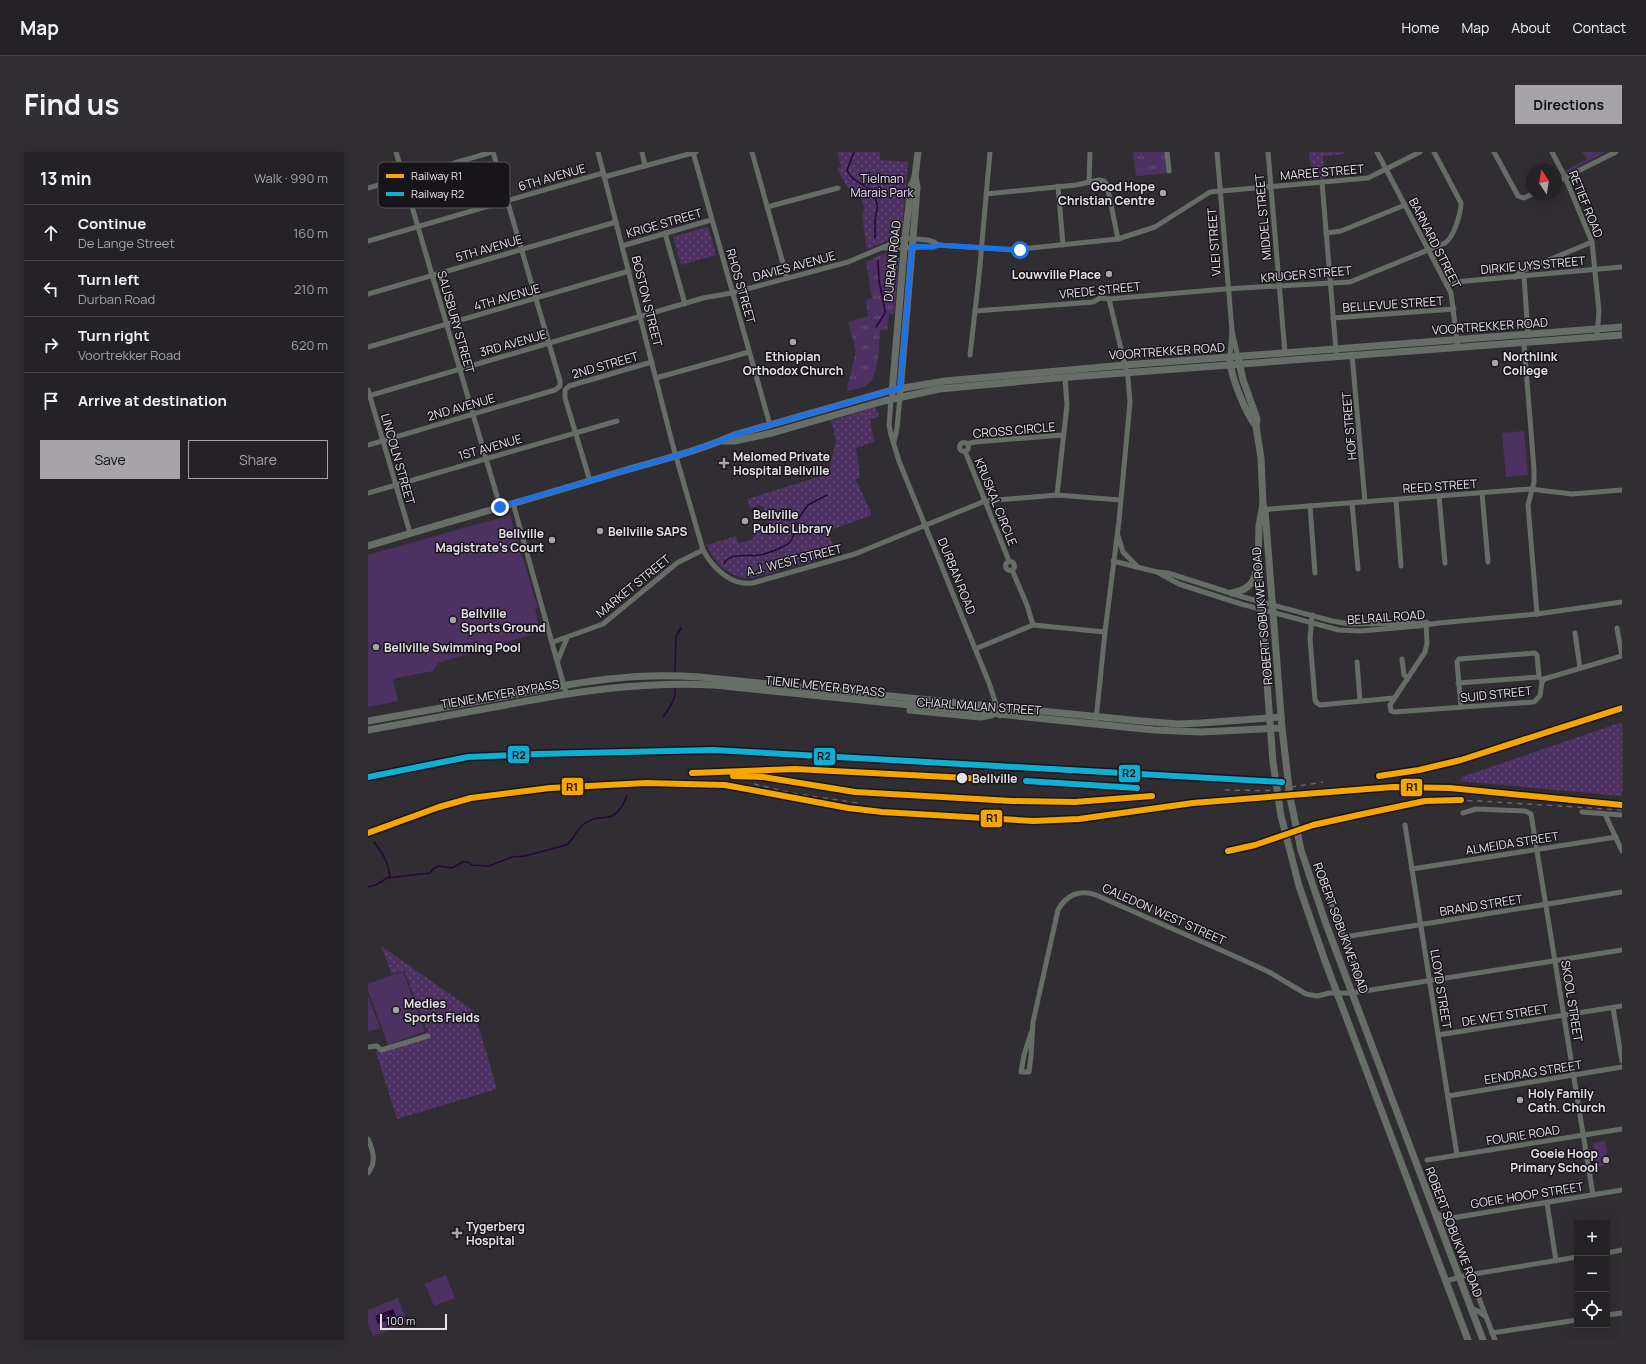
<!DOCTYPE html>
<meta charset="utf-8">
<style>
:root{--surface:#252226;--page:#312f32;--text:#f1f3f6;--muted:#a3a4a7;--line:#423f43;--accent:#a6a3a9}
body{margin:0;font-family:Manrope,sans-serif;background:var(--page);color:var(--text)}
.controls{position:absolute;right:12px;bottom:12px;display:grid;overflow:hidden;border-radius:0px;box-shadow:0 2px 10px #0003}
.controls button{width:36px;height:36px;display:grid;place-items:center;padding:0;border:0;border-bottom:1px solid var(--line);background:var(--surface);color:var(--text);font:20px sans-serif}
.compass{position:absolute;left:1158px;top:12px;width:36px;height:36px;border-radius:50%;background:var(--surface);box-shadow:0 2px 10px #0003;rotate:348deg}
.scale{position:absolute;left:12px;bottom:10px;width:67px;box-sizing:border-box;padding-left:4px;border:2px solid #e5e2e9;border-top:0;font-size:11px;line-height:14px;white-space:nowrap;color:#e5e2e9;-webkit-text-stroke:3px #18151a;paint-order:stroke}
.stop{position:absolute;width:12px;height:12px;margin:-9px;border:3px solid #1a73e8;border-radius:50%;background:#fff}
.stop.end{background:#1a73e8;border-color:#fff;box-shadow:0 1px 4px #0008}
.list{margin:0;padding:0;list-style:none}
h2{display:flex;justify-content:space-between;align-items:center;height:52px;margin:0;padding:0 16px;font-size:17px}
h2 small{font-size:13px;font-weight:400;color:var(--muted)}
.list li{display:grid;grid-template-columns:26px 1fr auto;gap:12px;align-items:center;box-sizing:border-box;height:56px;padding:0 16px;border-top:1px solid var(--line)}
.list b{display:block;font-size:15px;white-space:nowrap}
.list p{margin:0;font-size:13px;white-space:nowrap;color:var(--muted)}
.list em{font-size:13px;font-style:normal;color:var(--muted)}
.actions{display:flex;gap:8px;padding:12px 16px}
.actions a{flex:1;padding:9px 0;border:1px solid var(--accent);border-radius:0px;text-align:center;font-size:14px;color:var(--accent)}
.actions .main{background:var(--accent);color:#111}
.icon{flex:none;width:22px;height:22px;fill:none;stroke:currentColor;stroke-width:2;stroke-linecap:round;stroke-linejoin:round}
.map{position:relative;flex:none;width:1254px;height:1188px;overflow:hidden;border-radius:0px}
header{display:flex;align-items:center;gap:24px;box-sizing:border-box;height:56px;padding:0 20px;background:var(--surface);border-bottom:1px solid var(--line)}
header strong{font-size:19px}
nav{display:flex;gap:22px;margin-inline-start:auto;font-size:14px}
.intro{display:flex;align-items:center;justify-content:space-between;box-sizing:border-box;height:96px;padding:0 24px}
h1{margin:0;font-size:28px}
.button{padding:10px 18px;border-radius:0px;background:var(--accent);color:#111;font-size:14px;font-weight:700}
main{display:flex;gap:24px;padding:0 24px}
aside{flex:1;background:var(--surface);border-radius:0px;box-shadow:0 2px 10px #0003}
.map>svg:first-child{display:block}
.grass{fill:url(#grass-tufts)}
.park{fill:url(#park-dots)}
.pitch{fill:#4e3163}
.water{fill:url(#water-waves)}
.lines{fill:none;stroke-linecap:round;stroke-linejoin:round}
.stream{stroke:#28053b;stroke-width:1.5}
.minor{stroke:#666d67;stroke-width:5}
.major{stroke:#676e68;stroke-width:7}
.rail{stroke:#646565;stroke-width:1.5;stroke-dasharray:5 5;stroke-linecap:butt}
.rail-1-casing{stroke:#18151a;stroke-width:9}
.rail-2-casing{stroke:#18151a;stroke-width:9}
.rail-1{stroke:#f7a600;stroke-width:6}
.rail-2{stroke:#0dafd3;stroke-width:6}
.route{stroke:#1a73e8;stroke-width:5}
.poi-dot{fill:#a6a3a9;stroke:#18151a;stroke-width:1.5}
.stop-dot{fill:#e5e2e9;stroke:#18151a;stroke-width:1.5}
.labels{text-anchor:middle;dominant-baseline:central;stroke-width:3;stroke-linejoin:round;paint-order:stroke}
.street-label{font-size:12px;fill:#e5e2e9;stroke:#18151a}
.park-label{font-size:12px;fill:#eedaff;stroke:#18151a}
.poi-label{font-size:12px;font-weight:bold;fill:#e5e2e9;stroke:#18151a;text-anchor:start}
.stop-label{font-size:12px;font-weight:bold;fill:#e5e2e9;stroke:#18151a;text-anchor:start}
.key{fill:#18151a;stroke:#565258;stroke-width:1}
.key-label{font-size:11px;fill:#e5e2e9}
.line-badge{stroke:#18151a;stroke-width:1.5}
.pale-badge-label{font-size:11px;text-anchor:middle;font-weight:bold;fill:#111}
</style>
<header>
<strong>Map</strong>
<nav><a>Home</a><a>Map</a><a>About</a><a>Contact</a></nav>
</header>
<div class="intro"><h1>Find us</h1><a class="button">Directions</a></div>
<main>
<aside>
<h2>13 min<small>Walk · 990 m</small></h2>
<ul class="list">
<li><svg class="icon" aria-label="ahead" viewBox="0 0 24 24"><path d="M12 20V5M6 11l6-6 6 6"/></svg><div><b>Continue</b><p>De Lange Street</p></div><em>160 m</em></li>
<li><svg class="icon" aria-label="left" viewBox="0 0 24 24"><path d="M17 20v-9H6M10 6l-5 5 5 5"/></svg><div><b>Turn left</b><p>Durban Road</p></div><em>210 m</em></li>
<li><svg class="icon" aria-label="right" viewBox="0 0 24 24"><path d="M7 20v-9h11M14 6l5 5-5 5"/></svg><div><b>Turn right</b><p>Voortrekker Road</p></div><em>620 m</em></li>
<li><svg class="icon" aria-label="arrive" viewBox="0 0 24 24"><path d="M6 21V4h12l-3 4 3 4H6"/></svg><div><b>Arrive at destination</b></div></li>
</ul>
<div class="actions"><a class="main">Save</a><a>Share</a></div>
</aside>
<div class="map">
<svg width="1254" height="1188" viewBox="0 0 1254 1188">
<defs>
<pattern id="grass-tufts" width="24" height="20" patternUnits="userSpaceOnUse"><rect width="24" height="20" fill="#4e3163"/><path d="M3 7l-1-3M5 7V3M7 7l1-3M15 17l-1-3M17 17v-4M19 17l1-3" fill="none" stroke="#674f79"/></pattern>
<pattern id="park-dots" width="8" height="8" patternUnits="userSpaceOnUse"><rect width="8" height="8" fill="#4e3163"/><path d="M2 2h.1M6 6h.1" fill="none" stroke="#674f79" stroke-width="1.8" stroke-linecap="round"/></pattern>
<pattern id="water-waves" width="16" height="10" patternUnits="userSpaceOnUse"><rect width="16" height="10" fill="#28053b"/><path d="M0 5q4-4 8 0t8 0" fill="none" stroke="#472957"/></pattern>
</defs>
<rect width="100%" height="100%" fill="#312e33"/>
<g class="grass">
<path d="M765,0H797L799,21L768,24Z"/>
<path d="M1214,0H1237L1200,20L1197,19L1219,7Z"/>
<path d="M517,101L531,106L526,162H521L519,178H512C511,192 511,224 500,232C495,236 486,237 479,239L480,232L488,199L480,170L500,164L498,148L504,146L498,110Z"/>
</g>
<g class="park">
<path d="M469,0H512V8L540,10L534,77L530,84L499,97L494,64L497,56L490,41L480,36L469,16L473,15Z"/>
<path d="M941,0H976L977,2L955,4L957,26L945,27Z"/>
<path d="M340,75L348,103L313,113L305,85Z"/>
<path d="M508,255L511,265L502,267L506,290L488,296L492,325L488,328L504,363L460,379L468,403L384,426C363,427 347,412 339,393L368,384L369,390L372,391L385,387L386,384L384,379L401,374L396,355L392,353L382,356L379,347L460,322L468,289L463,269Z"/>
<path d="M1254,570V644L1092,629L1094,625Z"/>
<path d="M13,794L106,859L129,937L29,967L8,899L60,880L36,818L24,822Z"/>
</g>
<g class="pitch">
<path d="M1156,279L1160,323L1138,325L1134,281Z"/>
<path d="M142,363L167,447L168,448L170,455L167,457L172,480L70,511L65,519L28,526L25,528L30,549L0,555V403Z"/>
<path d="M35,819L57,879L20,893L0,838V832Z"/>
<path d="M0,844L12,876L0,880Z"/>
<path d="M1237,989L1241,1013L1229,1015L1225,991Z"/>
<path d="M78,1123L87,1146L66,1154L57,1132Z"/>
<path d="M30,1146L39,1171L5,1184L0,1172V1158Z"/>
</g>
<path class="water" d="M25,1157L28,1165L10,1172L7,1164Z"/>
<g class="lines">
<g class="stream">
<path d="M486,0L479,18C483,31 503,32 507,46C512,58 508,57 507,67C507,73 507,80 507,86"/>
<path d="M508,175L517,161V158L511,129L510,109"/>
<path d="M430,367L440,353L459,343"/>
<path d="M356,411C364,400 379,405 391,403C398,402 418,395 422,390C427,385 427,376 428,370"/>
<path d="M307,521L308,484L313,476"/>
<path d="M295,565C302,555 308,548 307,535"/>
<path d="M6,690C16,703 20,709 22,726"/>
<path d="M0,735L8,733L19,726L62,721L66,716L71,714L84,716L95,710H100L104,713L121,714L144,705L157,704L198,693C207,687 207,678 216,672C237,657 244,678 259,644"/>
</g>
<g class="minor">
<path d="M28,0L129,344"/>
<path d="M230,0L305,294L335,398C345,416 363,434 385,431L487,402L617,349L689,343L752,348"/>
<path d="M274,0L277,14"/>
<path d="M325,0L402,273"/>
<path d="M384,0L419,126"/>
<path d="M799,0L801,19"/>
<path d="M849,0L864,178L862,205"/>
<path d="M900,0L917,201"/>
<path d="M1009,0L1083,141L1090,196"/>
<path d="M1126,0L1150,44L1156,46L1164,42"/>
<path d="M1184,0L1197,25L1224,90L1231,159L1229,185"/>
<path d="M236,25L328,0"/>
<path d="M721,30L722,0"/>
<path d="M954,30L968,199"/>
<path d="M1188,30L1248,0"/>
<path d="M690,34L695,93"/>
<path d="M0,36L124,0"/>
<path d="M618,42L708,33L731,28L736,29L739,33L750,87"/>
<path d="M399,55L470,36"/>
<path d="M297,81L317,152"/>
<path d="M958,81L973,79L1037,53"/>
<path d="M0,89L235,21"/>
<path d="M254,94L343,68"/>
<path d="M515,96L565,95L570,93L644,98L750,87L787,75L842,40L1000,26L1052,0"/>
<path d="M1156,124L1160,183"/>
<path d="M1147,125L1152,120L1224,90"/>
<path d="M1079,133L1087,130L1254,115"/>
<path d="M0,142L248,70"/>
<path d="M607,159L725,150L732,146L741,147L857,137L982,130L1077,91C1086,85 1093,61 1093,51L1066,0"/>
<path d="M965,166L1086,157"/>
<path d="M864,179L870,205"/>
<path d="M1156,191L1166,317V330L1160,353L1169,462"/>
<path d="M0,195L261,119"/>
<path d="M984,202L997,350"/>
<path d="M602,203L611,124L622,0"/>
<path d="M288,226L381,200"/>
<path d="M0,238L42,381"/>
<path d="M0,244L335,146L364,141L480,110L537,86L559,88L566,90L570,93"/>
<path d="M523,247L521,273L523,283L531,309L621,531L632,564"/>
<path d="M526,290L529,276L532,245"/>
<circle cx="596" cy="295" r="4.5"/>
<path d="M599,292L607,290L695,283"/>
<path d="M0,293L187,238L192,234V229L125,0"/>
<path d="M597,299L641,409"/>
<path d="M222,329L197,246V238L201,234L284,210"/>
<path d="M0,341L249,269"/>
<path d="M1114,341L1120,410"/>
<path d="M689,343L699,253L697,226"/>
<path d="M1071,344L1077,411"/>
<path d="M1028,348L1033,414"/>
<path d="M145,351L198,541"/>
<path d="M984,351L990,417"/>
<path d="M942,354L947,421"/>
<path d="M894,359L902,357L1162,337L1204,342L1254,338"/>
<path d="M750,384L755,400L770,415"/>
<path d="M745,409L789,420L800,421L875,445L964,469L982,472L1060,471"/>
<circle cx="642" cy="414" r="4.5"/>
<path d="M644,418L659,453L665,473"/>
<path d="M789,420L811,432L873,452L971,478L992,479L1050,474L1071,471L1169,462L1254,450"/>
<path d="M944,463L942,487L947,548L949,551L952,553L1026,546"/>
<path d="M1058,470L1059,491L1057,500L1022,553L1023,559L1026,560L1166,550L1172,544L1174,530L1176,527L1254,504"/>
<path d="M1249,476L1254,504"/>
<path d="M1207,481L1212,516"/>
<path d="M185,490L235,472L309,411L335,398"/>
<path d="M607,497L665,473L737,480"/>
<path d="M1034,507L1036,523L1040,526"/>
<path d="M190,508L199,486"/>
<path d="M989,510L992,549"/>
<path d="M1090,531L1171,525"/>
<path d="M541,551V559L612,566L624,564"/>
<path d="M1093,555L1089,510L1091,507L1167,501L1169,503L1171,525L1175,529"/>
<path d="M728,568L737,480L751,369L762,250L760,226L741,147"/>
<path d="M1214,660L1254,663"/>
<path d="M1095,661L1108,657L1157,659L1163,662L1225,1043"/>
<path d="M1237,662L1254,699"/>
<path d="M1037,673L1089,1003"/>
<path d="M1044,717L1248,685"/>
<path d="M959,741L992,828"/>
<path d="M976,785L1254,740"/>
<path d="M1245,856L1254,909"/>
<path d="M663,881L656,903L653,920H661L663,904L665,870L690,758C698,743 712,737 728,743L873,807L901,820L938,842L949,844L962,841H984L1254,798"/>
<path d="M1070,883L1254,854"/>
<path d="M0,895L9,894L13,898L60,884"/>
<path d="M1080,944L1254,915"/>
<path d="M0,987C5,998 9,1010 0,1021"/>
<path d="M1059,1008L1254,977"/>
<path d="M1179,1051L1188,1109"/>
<path d="M1068,1061L1075,1065L1084,1066L1254,1038"/>
<path d="M1239,1101L1254,1098"/>
<path d="M1078,1129L1100,1123L1209,1105"/>
<path d="M1107,1136L1127,1188"/>
<path d="M1103,1156L1110,1159L1118,1165"/>
<path d="M1239,1163L1254,1161"/>
<path d="M1124,1181L1209,1168"/>
</g>
<g class="major">
<path d="M870,205L875,228L889,267L888,274L893,306L895,352L891,374L890,413L905,610L913,664L931,734L957,809L1100,1188"/>
<path d="M862,209C863,225 878,262 888,274"/>
<path d="M532,240L548,50L549,35L547,25"/>
<path d="M524,241L537,86L543,35L547,25L550,0"/>
<path d="M355,289H367L404,281L516,249L571,237L689,226L1254,183"/>
<path d="M895,353L897,358L914,576L922,645L933,698L958,772L1115,1188"/>
<path d="M0,394C83,369 166,346 248,321C287,309 329,300 366,283L524,238L577,229L757,213L1254,175"/>
<path d="M864,441C877,438 885,434 888,420"/>
<path d="M0,569C50,560 100,551 150,542C213,530 265,520 331,525L773,569L810,572L833,571L913,565"/>
<path d="M0,578C44,570 88,562 132,554C205,540 271,529 346,533L786,578L833,580L914,576"/>
</g>
<g class="rail">
<path d="M386,632L424,641L490,651"/>
<path d="M923,635L955,630"/>
<path d="M857,638L933,639"/>
<path d="M400,643L421,647"/>
<path d="M839,650L875,644"/>
<path d="M942,674L1039,652L1070,648L1111,649L1254,658"/>
<path d="M0,681L71,655L103,646L182,636L288,630"/>
<path d="M860,699L887,693L922,681"/>
</g>
<defs>
<g id="rail-1">
<path d="M324,621L427,617L618,627"/>
<path d="M365,624L395,625L487,640L644,649L707,650L784,644"/>
<path d="M1011,624L1051,618L1093,608L1254,556"/>
<path d="M0,681L71,655L103,646L182,636L278,631L357,633L480,656L514,660L665,669L711,667L825,651L1025,635L1082,636L1254,653"/>
<path d="M860,699L887,693L945,673L995,662L1057,649L1093,648"/>
</g>
<g id="rail-2">
<path d="M0,625L100,605L169,602L345,598L914,630"/>
<path d="M658,629L769,636"/>
</g>
</defs>
<use href="#rail-1" class="rail-1-casing"/>
<use href="#rail-2" class="rail-2-casing"/>
<use href="#rail-1" class="rail-1"/>
<use href="#rail-2" class="rail-2"/>
</g>
<g class="lines">
<path class="route" d="M132,355L314,302L353,289L366,283L532,236L544,94L566,95L570,93L652,98"/>
</g>
<g class="poi-dot">
<circle cx="795" cy="41" r="4"/>
<circle cx="741" cy="122" r="4"/>
<circle cx="425" cy="190" r="4"/>
<circle cx="1127" cy="211" r="4"/>
<path d="M354 305h4v4h4v4h-4v4h-4v-4h-4v-4h4z"/>
<circle cx="377" cy="369" r="4"/>
<circle cx="232" cy="379" r="4"/>
<circle cx="184" cy="388" r="4"/>
<circle cx="85" cy="468" r="4"/>
<circle cx="8" cy="495" r="4"/>
<circle cx="28" cy="858" r="4"/>
<circle cx="1152" cy="948" r="4"/>
<circle cx="1238" cy="1008" r="4"/>
<path d="M87 1075h4v4h4v4h-4v4h-4v-4h-4v-4h4z"/>
</g>
<circle class="stop-dot" cx="594" cy="626" r="6"/>
<g class="labels">
<g class="street-label">
<text transform="translate(954 20) rotate(-5)">MAREE STREET</text>
<text transform="translate(184 25) rotate(-16)">6TH AVENUE</text>
<text transform="translate(1218 52) rotate(68)">RETIEF ROAD</text>
<text transform="translate(895 65) rotate(-95)">MIDDEL STREET</text>
<text transform="translate(296 71) rotate(-16)">KRIGE STREET</text>
<text transform="translate(846 90) rotate(-94)">VLEI STREET</text>
<text transform="translate(1067 91) rotate(63)">BARNARD STREET</text>
<text transform="translate(121 96) rotate(-16)">5TH AVENUE</text>
<text transform="translate(524 109) rotate(-84)">DURBAN ROAD</text>
<text transform="translate(1165 113) rotate(-5)">DIRKIE UYS STREET</text>
<text transform="translate(426 114) rotate(-15)">DAVIES AVENUE</text>
<text transform="translate(938 122) rotate(-5)">KRUGER STREET</text>
<text transform="translate(373 134) rotate(74)">RHOS STREET</text>
<text transform="translate(732 138) rotate(-6)">VREDE STREET</text>
<text transform="translate(139 145) rotate(-16)">4TH AVENUE</text>
<text transform="translate(279 149) rotate(76)">BOSTON STREET</text>
<text transform="translate(1025 152) rotate(-4)">BELLEVUE STREET</text>
<text transform="translate(88 170) rotate(74)">SALISBURY STREET</text>
<text transform="translate(1122 174) rotate(-4)">VOORTREKKER ROAD</text>
<text transform="translate(145 191) rotate(-16)">3RD AVENUE</text>
<text transform="translate(799 199) rotate(-4)">VOORTREKKER ROAD</text>
<text transform="translate(237 213) rotate(-16)">2ND STREET</text>
<text transform="translate(93 255) rotate(-16)">2ND AVENUE</text>
<text transform="translate(981 274) rotate(-95)">HOF STREET</text>
<text transform="translate(646 278) rotate(-5)">CROSS CIRCLE</text>
<text transform="translate(122 295) rotate(-16)">1ST AVENUE</text>
<text transform="translate(30 307) rotate(74)">LINCOLN STREET</text>
<text transform="translate(1072 334) rotate(-4)">REED STREET</text>
<text transform="translate(628 350) rotate(68)">KRUSKAL CIRCLE</text>
<text transform="translate(426 408) rotate(-14)">A.J. WEST STREET</text>
<text transform="translate(589 424) rotate(68)">DURBAN ROAD</text>
<text transform="translate(265 434) rotate(-39)">MARKET STREET</text>
<text transform="translate(894 464) rotate(-95)">ROBERT SOBUKWE ROAD</text>
<text transform="translate(1018 465) rotate(-4)">BELRAIL ROAD</text>
<text transform="translate(457 534) rotate(6)">TIENIE MEYER BYPASS</text>
<text transform="translate(132 542) rotate(-10)">TIENIE MEYER BYPASS</text>
<text transform="translate(1128 542) rotate(-6)">SUID STREET</text>
<text transform="translate(611 554) rotate(4)">CHARL MALAN STREET</text>
<text transform="translate(1144 691) rotate(-9)">ALMEIDA STREET</text>
<text transform="translate(1113 753) rotate(-9)">BRAND STREET</text>
<text transform="translate(796 762) rotate(24)">CALEDON WEST STREET</text>
<text transform="translate(973 776) rotate(70)">ROBERT SOBUKWE ROAD</text>
<text transform="translate(1073 837) rotate(81)">LLOYD STREET</text>
<text transform="translate(1204 849) rotate(81)">SKOOL STREET</text>
<text transform="translate(1137 863) rotate(-9)">DE WET STREET</text>
<text transform="translate(1165 920) rotate(-9)">EENDRAG STREET</text>
<text transform="translate(1155 983) rotate(-9)">FOURIE ROAD</text>
<text transform="translate(1159 1043) rotate(-9)">GOEIE HOOP STREET</text>
<text transform="translate(1086 1080) rotate(69)">ROBERT SOBUKWE ROAD</text>
</g>
<g class="park-label">
<text x="514" y="26">Tielman<tspan x="514" dy="14">Marais Park</tspan></text>
</g>
<g class="poi-label">
<text x="787" y="34" text-anchor="end">Good Hope<tspan x="787" dy="14">Christian Centre</tspan></text>
<text x="733" y="122" text-anchor="end">Louwville Place</text>
<text x="425" y="204" text-anchor="middle">Ethiopian<tspan x="425" dy="14">Orthodox Church</tspan></text>
<text x="1135" y="204">Northlink<tspan x="1135" dy="14">College</tspan></text>
<text x="365" y="304">Melomed Private<tspan x="365" dy="14">Hospital Bellville</tspan></text>
<text x="385" y="362">Bellville<tspan x="385" dy="14">Public Library</tspan></text>
<text x="240" y="379">Bellville SAPS</text>
<text x="176" y="381" text-anchor="end">Bellville<tspan x="176" dy="14">Magistrate's Court</tspan></text>
<text x="93" y="461">Bellville<tspan x="93" dy="14">Sports Ground</tspan></text>
<text x="16" y="495">Bellville Swimming Pool</text>
<text x="36" y="851">Medies<tspan x="36" dy="14">Sports Fields</tspan></text>
<text x="1160" y="941">Holy Family<tspan x="1160" dy="14">Cath. Church</tspan></text>
<text x="1230" y="1001" text-anchor="end">Goeie Hoop<tspan x="1230" dy="14">Primary School</tspan></text>
<text x="98" y="1074">Tygerberg<tspan x="98" dy="14">Hospital</tspan></text>
</g>
<g class="stop-label">
<text x="604" y="626">Bellville</text>
</g>
</g>
<rect x="10" y="10" width="132" height="46" rx="6" class="key"/>
<rect x="18" y="22" width="18" height="4" fill="#f7a600"/>
<rect x="18" y="40" width="18" height="4" fill="#0dafd3"/>
<g class="key-label">
<text x="43" y="28">Railway R1</text>
<text x="43" y="46">Railway R2</text>
</g>
<g class="line-badge">
<rect x="139" y="593" width="23" height="19" rx="4" fill="#0dafd3"/>
<rect x="445" y="595" width="23" height="19" rx="4" fill="#0dafd3"/>
<rect x="750" y="612" width="23" height="19" rx="4" fill="#0dafd3"/>
<rect x="193" y="625" width="23" height="19" rx="4" fill="#f7a600"/>
<rect x="1032" y="626" width="23" height="19" rx="4" fill="#f7a600"/>
<rect x="612" y="657" width="23" height="19" rx="4" fill="#f7a600"/>
</g>
<g class="pale-badge-label">
<text x="151" y="607">R2</text>
<text x="456" y="608">R2</text>
<text x="761" y="625">R2</text>
<text x="204" y="639">R1</text>
<text x="1044" y="639">R1</text>
<text x="624" y="670">R1</text>
</g>
</svg>
<div class="controls">
<button>+</button>
<button>−</button>
<button><svg class="icon" aria-label="locate" viewBox="0 0 24 24"><circle cx="12" cy="12" r="6"/><path d="M12 2v4M12 18v4M2 12h4M18 12h4"/></svg></button>
</div>
<svg class="compass" viewBox="-18 -18 36 36"><path d="M0-13l5 13h-10z" fill="#e53935"/><path d="M0 13l5-13h-10z" fill="#a3a4a7"/></svg>
<div class="scale">100 m</div>
<div class="stop" style="left:652px;top:98px"></div>
<div class="stop end" style="left:132px;top:355px"></div>
</div>
</main>
